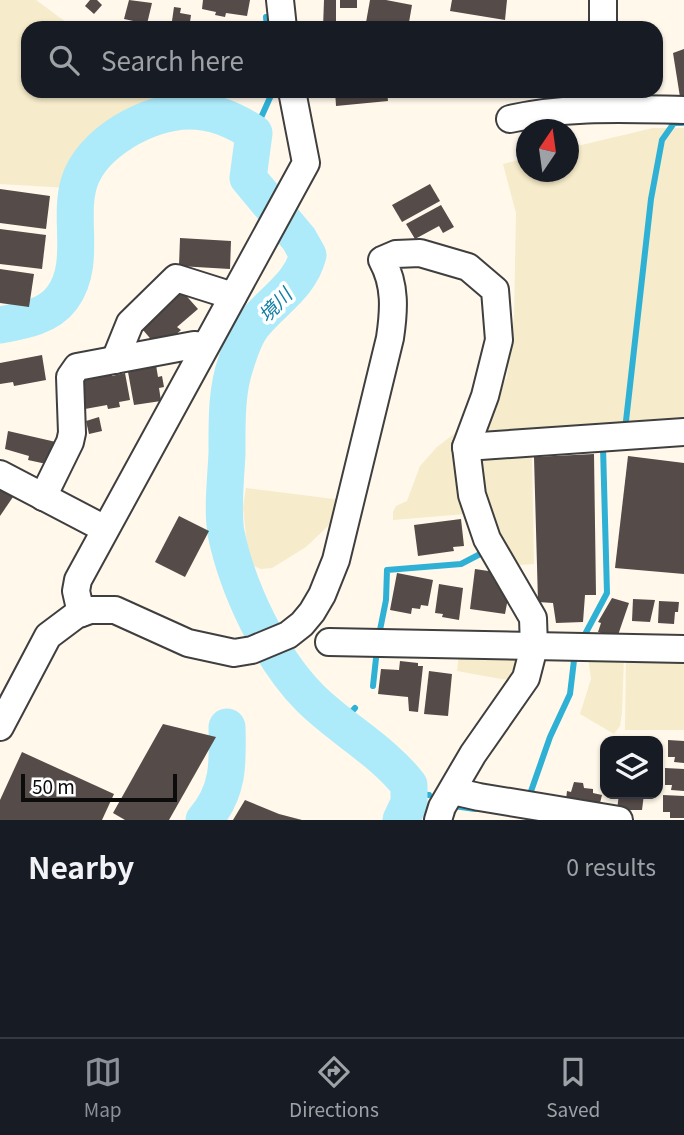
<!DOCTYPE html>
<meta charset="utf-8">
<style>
:root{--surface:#171b24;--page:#20242c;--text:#f1f3f6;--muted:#9ea1a6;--line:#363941;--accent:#8c9099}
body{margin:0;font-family:Georgia,"Noto Sans JP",serif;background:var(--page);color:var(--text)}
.controls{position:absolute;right:21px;bottom:21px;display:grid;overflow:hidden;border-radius:14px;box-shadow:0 2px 5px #0004}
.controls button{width:63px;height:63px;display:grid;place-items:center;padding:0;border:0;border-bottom:2px solid var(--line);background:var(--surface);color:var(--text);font:35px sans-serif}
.compass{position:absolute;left:516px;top:119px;width:63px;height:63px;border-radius:50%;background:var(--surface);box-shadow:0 2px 5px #0004;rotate:13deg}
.scale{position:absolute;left:21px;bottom:18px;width:156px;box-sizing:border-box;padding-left:7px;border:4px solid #0c0c0c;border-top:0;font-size:19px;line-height:24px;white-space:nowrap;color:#0c0c0c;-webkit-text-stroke:5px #fff;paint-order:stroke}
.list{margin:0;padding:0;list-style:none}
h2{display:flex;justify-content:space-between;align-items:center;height:91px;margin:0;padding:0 28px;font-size:30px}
h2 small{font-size:23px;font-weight:400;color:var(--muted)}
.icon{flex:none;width:38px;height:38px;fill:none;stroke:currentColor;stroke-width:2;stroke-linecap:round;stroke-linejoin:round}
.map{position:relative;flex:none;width:684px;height:820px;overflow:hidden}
.search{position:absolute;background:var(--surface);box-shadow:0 2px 5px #0004;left:21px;right:21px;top:21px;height:77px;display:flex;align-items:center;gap:18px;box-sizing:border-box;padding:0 24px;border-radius:21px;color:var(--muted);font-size:26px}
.sheet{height:217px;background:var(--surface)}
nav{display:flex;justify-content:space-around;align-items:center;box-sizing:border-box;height:98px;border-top:2px solid var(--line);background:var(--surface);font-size:19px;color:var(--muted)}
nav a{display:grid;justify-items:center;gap:4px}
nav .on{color:var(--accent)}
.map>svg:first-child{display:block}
.farmland{fill:#f6ebca}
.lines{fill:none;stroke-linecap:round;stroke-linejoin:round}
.stream{stroke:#2fb0d5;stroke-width:6}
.river{stroke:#adebfa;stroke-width:37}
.building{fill:#554b48}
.minor-casing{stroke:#3f3f3f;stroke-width:30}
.minor{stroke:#fff;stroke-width:26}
.labels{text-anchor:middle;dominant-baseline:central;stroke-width:7;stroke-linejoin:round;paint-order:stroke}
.water-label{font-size:19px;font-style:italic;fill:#0f7ea5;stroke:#fff}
</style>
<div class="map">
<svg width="684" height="820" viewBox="0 0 684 820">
<rect width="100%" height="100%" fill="#fff8eb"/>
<g class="farmland">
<path d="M0,0H36L74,28H28V91H160L172,100L96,135L69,188L0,184Z"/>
<path d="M653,128H684V424L489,434L488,412L507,377L514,316L516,213L503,164L526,158V172H568L569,148Z"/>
<path d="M458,431L465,514L393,520V512L396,506L407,501L420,466L437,447Z"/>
<path d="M530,454L532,458L534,564L518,565L489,517L482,494L480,456Z"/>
<path d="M246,488L342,500L343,507L329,525L306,547L272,568L261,569L249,564L243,507Z"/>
<path d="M459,654L523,655L513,680L501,679L457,671Z"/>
<path d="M588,656L624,657L622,713L620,726L614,734L580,714L591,679Z"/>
<path d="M626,656L684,657V730H625Z"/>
</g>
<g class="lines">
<g class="stream">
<path d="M266,17L267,28"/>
<path d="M254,133L273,91"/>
<path d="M625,430L651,199L662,140L674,123H682"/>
<path d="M379,635L386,600L387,570L461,564L484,552"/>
<path d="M582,640L607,593L603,447H608"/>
<path d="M373,686L377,649"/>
<path d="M340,725L355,708"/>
<path d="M409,793L429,795"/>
<path d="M529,797L550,737L570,694L575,652"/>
<path d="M454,806L475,809"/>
</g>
<g class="river">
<path d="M0,325C22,321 48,317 62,298C87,264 68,220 79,183C91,143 148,111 189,111C214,111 234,120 254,133L248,178L299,239L308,255C300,286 273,300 253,325C245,335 240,350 236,363C226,391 227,424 227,453C226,477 222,509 226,533C237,587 270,658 310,698C341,729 382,750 409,785V803L401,820"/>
<path d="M204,820C229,791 228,763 227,727"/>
</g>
</g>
<g class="building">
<path d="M90,0H97L102,5L94,14L85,6Z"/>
<path d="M129,0L152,3L147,24L124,19Z"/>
<path d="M203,0H250L247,16L226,13L225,17L215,15L216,12L202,9Z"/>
<path d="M324,0H336V28H323Z"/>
<rect x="340" y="0" width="17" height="8"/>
<path d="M370,0H386L412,5L408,28H365Z"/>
<path d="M452,0H507L505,20L450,11Z"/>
<path d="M174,7L181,8L180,13L191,15L190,22L195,23L194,28H171Z"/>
<path d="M684,49V96L680,97L673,53Z"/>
<path d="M335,91H387L388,101L336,106Z"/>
<path d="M430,184L440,201L402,222L392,205Z"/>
<path d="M0,189L50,196L46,229L0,223Z"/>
<path d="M441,205L454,227L443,233L439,226L415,239L406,224Z"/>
<path d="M0,229L46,235L42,269L0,264Z"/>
<path d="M180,238L231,241L230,269L179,266Z"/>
<path d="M0,269L34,274L29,307L0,303Z"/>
<path d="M182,291L198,309L177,327L181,330L172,338L170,335L160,344H155L143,330L145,328L143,325Z"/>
<path d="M42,355L46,380L14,386L13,382L0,384V363Z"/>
<path d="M129,363L156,365L158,377L162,376L164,387L159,388L161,401L134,405L128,372H131Z"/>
<path d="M111,371L112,376L125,373L130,400L119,402L120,407L108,409L107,405L85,409L80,381L91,379L90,375Z"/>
<path d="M99,417L102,431L89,434L86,421Z"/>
<path d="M8,431L56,442L51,465L28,460L29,456L5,449Z"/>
<path d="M594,454L596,595H585L583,622L556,623L553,603L538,602L534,457Z"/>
<path d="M628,456L684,463V574L615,568Z"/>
<path d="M0,489L13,497L0,516Z"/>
<path d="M179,516L209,531L185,577L155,562Z"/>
<path d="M461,519L464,546L453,547L454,551L418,556L414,525Z"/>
<path d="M475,569L495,572L494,581L502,583L501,590H505L504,597L508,598L505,614L470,609Z"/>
<path d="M397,573L433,580L428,606L421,605L420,609L412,608L411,614L390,610Z"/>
<path d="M439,584L463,588L459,620L442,617L443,614L435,613Z"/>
<path d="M612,598L629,603L617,638L598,632L601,623L598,622Z"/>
<path d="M633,599L655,600L650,622L632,621Z"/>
<path d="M659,601L679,602L678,612H675L674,624L658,623Z"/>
<path d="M400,661L418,663V666H423L418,712L409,711L408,697L378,694L381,669L399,670Z"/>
<path d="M429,671L452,674L448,716L424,714Z"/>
<path d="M163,724L216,737L169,820H125L113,813Z"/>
<path d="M626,736L649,737V741H626Z"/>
<path d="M668,740L684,741V763L674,762L675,757H668Z"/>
<path d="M22,752L114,794L102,820H0V800Z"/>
<path d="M665,768L684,769V791L671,790L672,785H665Z"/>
<path d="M574,782L583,783L584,788L593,789V793L602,795L599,807L566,800L567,791L571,792Z"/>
<path d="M619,794H644L642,810H617Z"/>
<path d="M663,795L684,796V818H670V812H663Z"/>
<path d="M245,800L279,814L302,820H233Z"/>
</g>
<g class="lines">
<defs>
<g id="minor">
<path d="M280,0L283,28"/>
<path d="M603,28V0"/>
<path d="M510,119C567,106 626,109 684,110"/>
<path d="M115,360L130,323L176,278L233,296"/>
<path d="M466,447L684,432"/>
<path d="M0,474L105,529"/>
<path d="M43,497L70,442L72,433L70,377L77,367L194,345L205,346"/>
<path d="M81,613L76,591L78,580L306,163L292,91"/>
<path d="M329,642L684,649"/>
<path d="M0,727L48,636L76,615L90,610H115L188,643L234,653L252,650L288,635L302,624L312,612L322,595L336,560L390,338C394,311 396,285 382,260L396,254L420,253L468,267L495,290L499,340L485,396L466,447L472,495L487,539L533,618L534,647L526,678L473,754L442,807L438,820"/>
<path d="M453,791L479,797L619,820"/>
</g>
</defs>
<use href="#minor" class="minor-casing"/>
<use href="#minor" class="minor"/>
</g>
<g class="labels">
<g class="water-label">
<text transform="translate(274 304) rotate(-46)">境川</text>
</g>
</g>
</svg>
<div class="controls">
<button><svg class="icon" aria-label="layers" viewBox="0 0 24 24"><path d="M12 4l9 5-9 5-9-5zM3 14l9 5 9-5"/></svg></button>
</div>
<svg class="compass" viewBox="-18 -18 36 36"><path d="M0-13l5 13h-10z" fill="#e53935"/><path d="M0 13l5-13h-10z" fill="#9ea1a6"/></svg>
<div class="scale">50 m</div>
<div class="search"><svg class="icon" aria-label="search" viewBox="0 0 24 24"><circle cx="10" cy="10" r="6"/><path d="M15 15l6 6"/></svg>Search here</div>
</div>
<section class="sheet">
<h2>Nearby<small>0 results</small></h2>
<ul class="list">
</ul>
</section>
<nav>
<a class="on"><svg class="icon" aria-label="map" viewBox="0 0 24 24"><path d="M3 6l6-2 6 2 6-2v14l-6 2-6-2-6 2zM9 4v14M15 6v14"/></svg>Map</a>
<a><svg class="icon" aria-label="directions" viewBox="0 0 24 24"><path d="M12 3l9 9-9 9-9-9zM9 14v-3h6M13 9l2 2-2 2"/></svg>Directions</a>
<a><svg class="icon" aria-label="saved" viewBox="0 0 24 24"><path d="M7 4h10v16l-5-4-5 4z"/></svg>Saved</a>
</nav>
